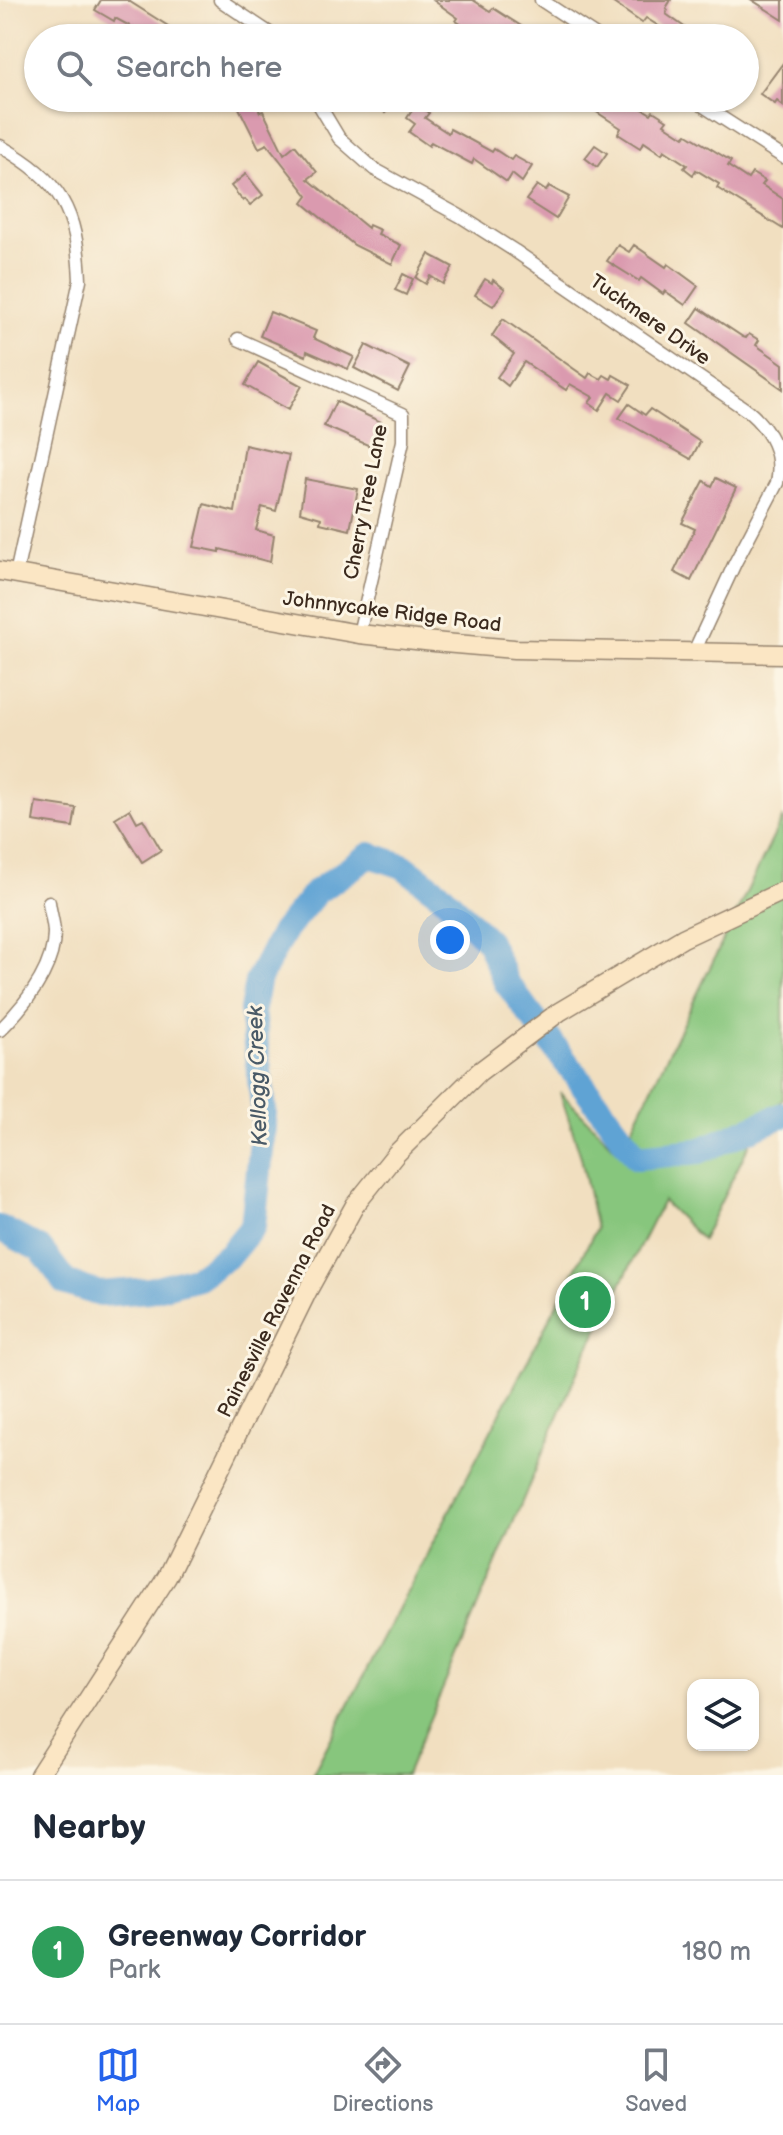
<!DOCTYPE html>
<style>
:root{--surface:#fff;--page:#f6f6f7;--text:#1f2937;--muted:#747a83;--line:#e0e1e3;--accent:#2563eb}
body{margin:0;font-family:"Balsamiq Sans",sans-serif;background:var(--page);color:var(--text)}
.controls{position:absolute;right:24px;bottom:24px;display:grid;overflow:hidden;border-radius:16px;box-shadow:0 2px 6px #0004}
.controls button{width:72px;height:72px;display:grid;place-items:center;padding:0;border:0;border-bottom:2px solid var(--line);background:var(--surface);color:var(--text);font:40px sans-serif}
.you{position:absolute;left:450px;top:940px;width:28px;height:28px;margin:-20px;border:6px solid #fff;border-radius:50%;background:#1a73e8;box-shadow:0 0 0 12px #1a73e833}
.badge{display:grid;place-items:center;width:52px;height:52px;border-radius:50%;background:var(--accent);color:#fff;font-size:26px;font-weight:700}
.pin{position:absolute;translate:-50% -50%;border:4px solid #fff;box-shadow:0 2px 8px #0006}
.list{margin:0;padding:0;list-style:none}
h2{display:flex;justify-content:space-between;align-items:center;height:104px;margin:0;padding:0 32px;font-size:34px}
h2 small{font-size:26px;font-weight:400;color:var(--muted)}
.list li{display:grid;grid-template-columns:52px 1fr auto;gap:24px;align-items:center;box-sizing:border-box;height:144px;padding:0 32px;border-top:2px solid var(--line)}
.list b{display:block;font-size:30px;white-space:nowrap}
.list p{margin:0;font-size:26px;white-space:nowrap;color:var(--muted)}
.list em{font-size:26px;font-style:normal;color:var(--muted)}
.icon{flex:none;width:44px;height:44px;fill:none;stroke:currentColor;stroke-width:2;stroke-linecap:round;stroke-linejoin:round}
.map{position:relative;flex:none;width:783px;height:1775px;overflow:hidden}
.search{position:absolute;background:var(--surface);box-shadow:0 2px 6px #0004;left:24px;right:24px;top:24px;height:88px;display:flex;align-items:center;gap:20px;box-sizing:border-box;padding:0 28px;border-radius:44px;color:var(--muted);font-size:30px}
.sheet{height:248px;background:var(--surface)}
nav{display:flex;justify-content:space-around;align-items:center;box-sizing:border-box;height:112px;border-top:2px solid var(--line);background:var(--surface);font-size:22px;color:var(--muted)}
nav a{display:grid;justify-items:center;gap:4px}
nav .on{color:var(--accent)}
.map>svg:first-child{display:block}
.green{fill:#87c67d;stroke:#61784e;stroke-width:2}
.lines{fill:none;stroke-linecap:round;stroke-linejoin:round}
.river{stroke:#5ea3d4;stroke-width:26}
.building{fill:#da9aaf}
.street-casing{stroke:#96846f;stroke-width:15}
.secondary-casing{stroke:#96846f;stroke-width:21}
.street{stroke:#fff;stroke-width:12}
.secondary{stroke:#fbe6c4;stroke-width:18}
.labels{text-anchor:middle;dominant-baseline:central;stroke-width:6;stroke-linejoin:round;paint-order:stroke}
.street-label{font-size:20px;fill:#3b2a1e;stroke:#fcf5e5}
.water-label{font-size:22px;font-style:italic;fill:#495a67;stroke:#fcf5e5}
</style>
<div class="map">
<svg width="783" height="1775" viewBox="0 0 783 1775">
<rect width="100%" height="100%" fill="#fcf5e5"/>
<filter id="ink" filterUnits="userSpaceOnUse"><feTurbulence type="fractalNoise" baseFrequency=".0125" numOctaves="2"/><feDisplacementMap in="SourceGraphic" scale="16" xChannelSelector="R" yChannelSelector="G"/><feConvolveMatrix kernelMatrix="1 2 1 2 8 2 1 2 1" color-interpolation-filters="sRGB"/></filter>
<filter id="wash" filterUnits="userSpaceOnUse"><feTurbulence type="fractalNoise" baseFrequency=".006" numOctaves="4" result="noise"/><feDisplacementMap in="SourceGraphic" scale="32" xChannelSelector="R" yChannelSelector="G"/><feGaussianBlur stdDeviation="1.8" result="paint"/><feColorMatrix in="noise" values="0 0 0 0 0 0 0 0 0 0 0 0 0 0 0 0 0 1.4 0 .05"/><feComposite in="paint" operator="in"/></filter>
<g filter="url(#wash)">
<rect width="100%" height="100%" fill="#f1dfc0"/>
<path class="green" d="M783,817V1099L755,1133L702,1240L663,1201L581,1363L406,1775H312L596,1229L581,1157L560,1092L620,1153Z"/>
<g class="lines">
<path class="river" d="M0,1228L41,1250L66,1283L100,1294L149,1290L198,1277L230,1254L253,1226L261,1151L264,1113L252,1011L257,982L283,932L316,892L370,855L403,866L442,895L488,941L506,982L637,1157L699,1151L783,1115"/>
</g>
<g id="blocks">
<g class="building">
<path d="M101,0H127L187,38H152L115,18L114,21L95,10Z"/>
<path d="M433,0H473L490,11L493,8L540,38H482L456,21L458,18Z"/>
<path d="M609,0H671L666,8L668,10L666,14L700,38H664L668,32L646,18L642,23Z"/>
<path d="M752,0H783V20Z"/>
<path d="M783,63V106L777,101L775,104L760,94Z"/>
<path d="M372,98H401L385,113Z"/>
<path d="M591,98H636L633,103L651,114L653,111L667,120L664,124L684,137L687,134L731,161L728,166L748,179L752,173L765,181L762,185L783,199V229L717,188L719,184L696,170L693,175L684,168L687,165L664,150L662,154L644,142L640,148L618,134L621,128L586,105Z"/>
<path d="M254,99L260,112L263,111L284,154L295,145L317,172L308,179L368,228L369,225L380,230L378,234L401,245L392,264L354,245L303,203L308,196L267,144L259,148L238,106Z"/>
<path d="M416,105L429,113L425,118L448,133L450,129L492,152L494,149L511,160L514,156L532,166L522,182L512,174L507,182L474,159L472,164L431,142L429,146L409,132L415,124L407,118Z"/>
<path d="M595,145L607,153L597,167L585,158Z"/>
<path d="M246,174L263,195L250,205L245,199L243,201L231,186Z"/>
<path d="M537,185L546,191L549,186L569,197L556,219L526,200Z"/>
<path d="M618,245L629,252L634,245L666,267L668,264L698,286L685,305L665,291L663,294L641,278L639,281L607,261Z"/>
<path d="M429,254L453,267L443,284L430,276L426,284L416,278Z"/>
<path d="M403,274L413,279L406,295L395,290Z"/>
<path d="M485,279L492,283L493,280L505,289L493,306L475,295Z"/>
<path d="M699,308L743,337L746,338L749,334L759,340L756,345L783,364V389L689,323Z"/>
<path d="M270,312L316,331L313,338L354,357L348,369L307,351L306,356L260,336Z"/>
<path d="M503,319L587,378L590,373L601,379L604,375L611,379L613,375L631,385L621,400L610,393L599,410L589,403L593,397L570,384L566,390L524,362L508,386L497,377L514,354L492,336Z"/>
<path d="M366,345L410,367L398,391L354,368Z"/>
<path d="M258,362L302,386L288,410L245,385Z"/>
<path d="M336,401L381,422L370,446L324,426Z"/>
<path d="M629,404L645,415L650,409L700,442L691,459L619,418Z"/>
<path d="M245,445L289,455L276,511L262,507L256,530L274,535L270,562L220,549V552L194,547L204,504L235,512Z"/>
<path d="M716,478L736,488L691,581L674,572L695,529L682,523L704,481L712,486Z"/>
<path d="M305,479L358,489L350,530L320,523L321,518L300,512Z"/>
<path d="M36,802L76,808L73,827L33,821Z"/>
<path d="M130,809L137,822L143,819L161,850L142,862L115,818Z"/>
</g>
</g>
</g>
<g filter="url(#ink)">
<use href="#blocks" fill-opacity="0" stroke="#96846f" stroke-width="2"/>
<g class="lines">
<defs>
<g id="street">
<path d="M220,0L277,38"/>
<path d="M541,0L599,38"/>
<path d="M315,98L339,138L374,169L460,216L515,251L748,411C771,431 783,453 777,483L735,563L693,654"/>
<path d="M691,98L783,157"/>
<path d="M0,146C61,181 77,210 80,280L16,574"/>
<path d="M238,339L403,414V441L359,634"/>
<path d="M0,1030C25,1005 54,970 54,933C54,923 50,912 49,902"/>
</g>
<g id="secondary">
<path d="M0,571L359,634L444,643L514,649L783,654"/>
<path d="M39,1775L167,1577L307,1292L355,1205L396,1154L479,1072L559,1012L683,938L783,891"/>
</g>
</defs>
<use href="#street" class="street-casing"/>
<use href="#secondary" class="secondary-casing"/>
<use href="#street" class="street"/>
<use href="#secondary" class="secondary"/>
</g>
</g>
<g class="labels">
<g class="street-label">
<text transform="translate(650 320) rotate(35)">Tuckmere Drive</text>
<text transform="translate(366 502) rotate(-79)">Cherry Tree Lane</text>
<text transform="translate(392 612) rotate(7)">Johnnycake Ridge Road</text>
<text transform="translate(277 1311) rotate(-63)">Painesville Ravenna Road</text>
</g>
<g class="water-label">
<text transform="translate(258 1076) rotate(-92)">Kellogg Creek</text>
</g>
</g>
</svg>
<div class="controls">
<button><svg class="icon" aria-label="layers" viewBox="0 0 24 24"><path d="M12 4l9 5-9 5-9-5zM3 14l9 5 9-5"/></svg></button>
</div>
<div class="you"></div>
<div class="pin badge" style="left:585px;top:1302px;background:#2e9e5b">1</div>
<div class="search"><svg class="icon" aria-label="search" viewBox="0 0 24 24"><circle cx="10" cy="10" r="6"/><path d="M15 15l6 6"/></svg>Search here</div>
</div>
<section class="sheet">
<h2>Nearby<small></small></h2>
<ul class="list">
<li><span class="badge" style="background:#2e9e5b">1</span><div><b>Greenway Corridor</b><p>Park</p></div><em>180 m</em></li>
</ul>
</section>
<nav>
<a class="on"><svg class="icon" aria-label="map" viewBox="0 0 24 24"><path d="M3 6l6-2 6 2 6-2v14l-6 2-6-2-6 2zM9 4v14M15 6v14"/></svg>Map</a>
<a><svg class="icon" aria-label="directions" viewBox="0 0 24 24"><path d="M12 3l9 9-9 9-9-9zM9 14v-3h6M13 9l2 2-2 2"/></svg>Directions</a>
<a><svg class="icon" aria-label="saved" viewBox="0 0 24 24"><path d="M7 4h10v16l-5-4-5 4z"/></svg>Saved</a>
</nav>
